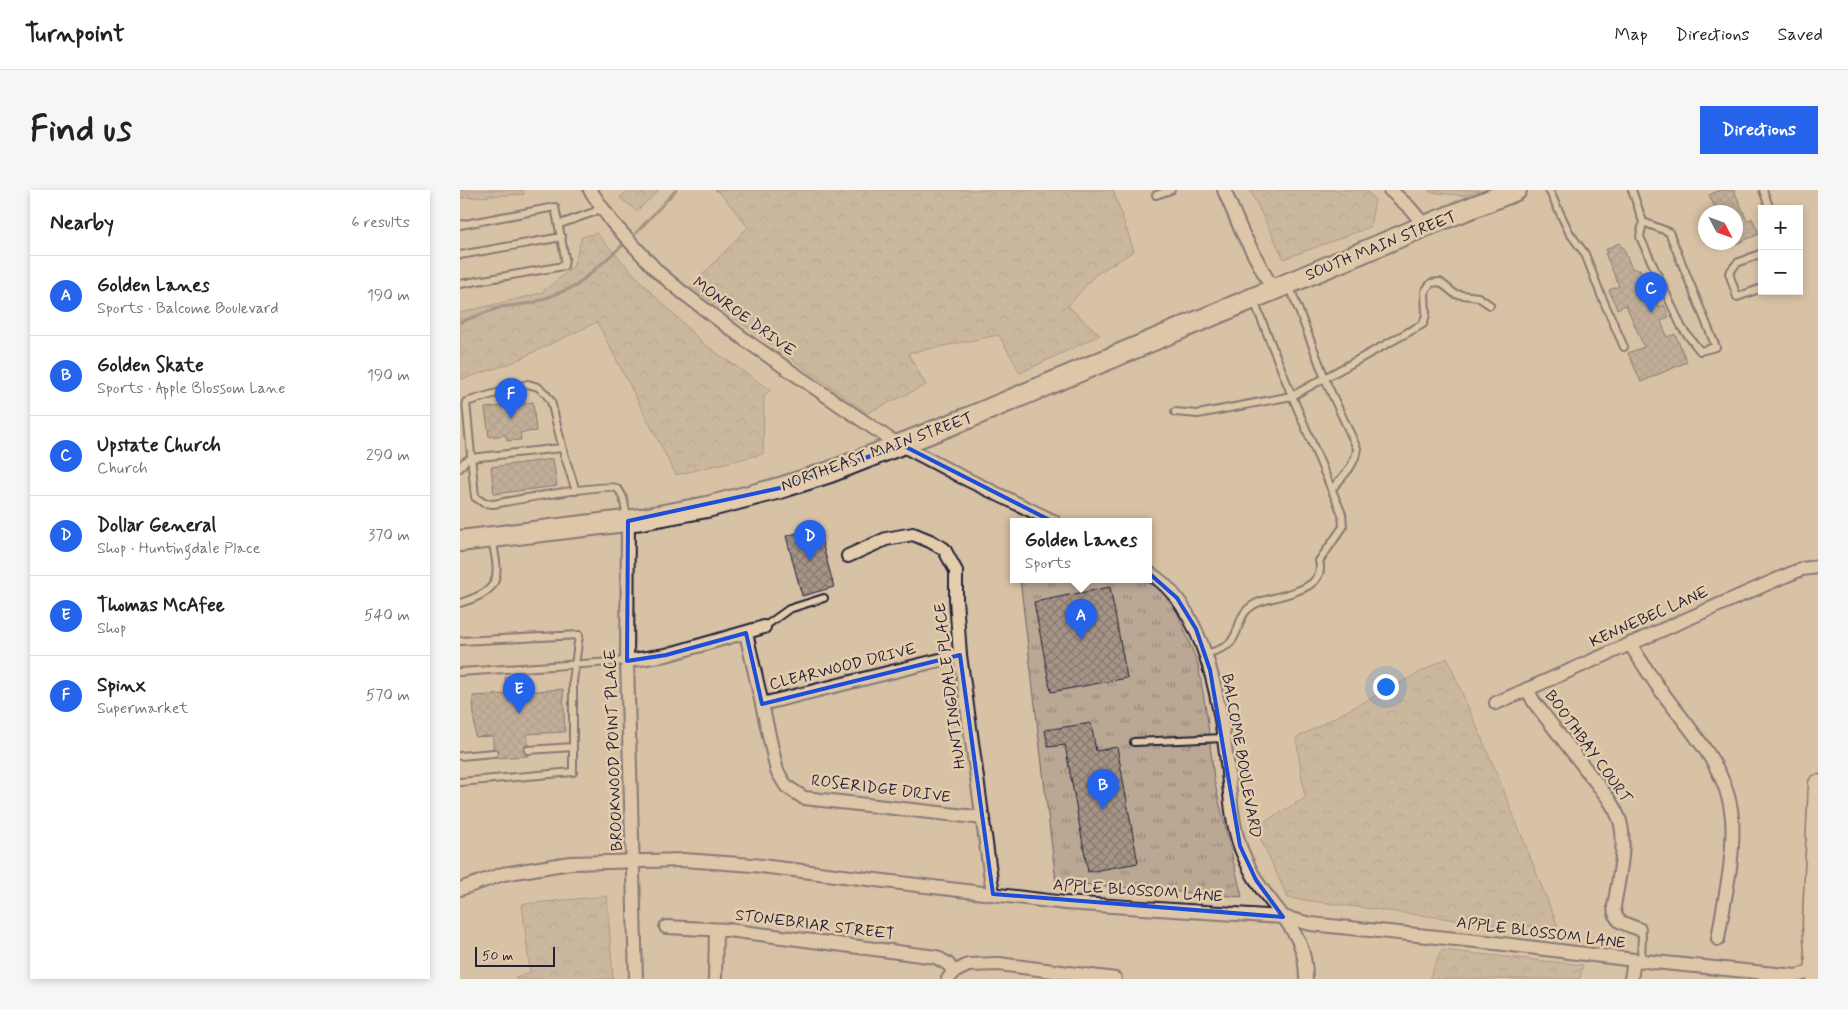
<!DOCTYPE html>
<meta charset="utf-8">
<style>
:root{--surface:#fff;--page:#f6f6f6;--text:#222;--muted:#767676;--line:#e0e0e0;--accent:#2563eb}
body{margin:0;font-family:Mynerve,sans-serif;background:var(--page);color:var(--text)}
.controls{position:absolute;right:15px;top:15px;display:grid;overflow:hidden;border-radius:0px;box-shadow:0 2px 8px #0003}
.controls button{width:45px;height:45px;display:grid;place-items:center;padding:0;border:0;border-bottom:1px solid var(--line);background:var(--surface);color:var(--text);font:25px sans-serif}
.compass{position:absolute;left:1238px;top:15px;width:45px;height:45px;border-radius:50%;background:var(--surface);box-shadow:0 2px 8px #0003;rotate:131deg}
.scale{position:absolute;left:15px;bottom:12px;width:80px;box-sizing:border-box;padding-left:5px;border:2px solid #22223b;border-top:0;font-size:14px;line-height:18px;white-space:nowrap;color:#22223b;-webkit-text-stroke:4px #e4ccac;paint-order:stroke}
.you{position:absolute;left:925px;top:496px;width:18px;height:18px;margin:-12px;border:4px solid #fff;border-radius:50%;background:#1a73e8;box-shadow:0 0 0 8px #1a73e833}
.badge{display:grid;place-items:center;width:32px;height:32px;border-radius:50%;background:var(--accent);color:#fff;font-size:16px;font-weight:700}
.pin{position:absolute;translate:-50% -41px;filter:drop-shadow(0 1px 2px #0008)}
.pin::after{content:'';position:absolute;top:26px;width:18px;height:15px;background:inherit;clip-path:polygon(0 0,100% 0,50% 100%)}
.popup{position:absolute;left:550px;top:328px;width:142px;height:65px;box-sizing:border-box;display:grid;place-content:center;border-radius:0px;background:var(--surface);filter:drop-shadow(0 1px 4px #0005);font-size:16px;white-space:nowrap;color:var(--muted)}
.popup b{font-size:19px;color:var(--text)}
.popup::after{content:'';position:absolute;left:50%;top:100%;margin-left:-10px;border:10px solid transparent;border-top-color:var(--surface)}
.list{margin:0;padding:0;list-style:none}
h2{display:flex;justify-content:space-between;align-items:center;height:65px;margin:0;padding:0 20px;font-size:21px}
h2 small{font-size:16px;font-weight:400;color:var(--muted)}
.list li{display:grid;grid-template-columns:32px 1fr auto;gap:15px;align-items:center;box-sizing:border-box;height:80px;padding:0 20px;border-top:1px solid var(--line)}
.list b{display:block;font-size:19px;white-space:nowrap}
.list p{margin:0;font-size:16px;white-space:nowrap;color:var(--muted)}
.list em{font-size:16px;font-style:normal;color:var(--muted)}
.map{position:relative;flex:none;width:1358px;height:789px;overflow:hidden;border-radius:0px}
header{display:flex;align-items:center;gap:30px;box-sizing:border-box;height:70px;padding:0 25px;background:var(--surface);border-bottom:1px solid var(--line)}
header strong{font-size:24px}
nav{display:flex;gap:28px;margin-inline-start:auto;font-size:18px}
.intro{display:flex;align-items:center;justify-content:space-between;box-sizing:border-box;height:120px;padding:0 30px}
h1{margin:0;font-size:35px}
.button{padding:12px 22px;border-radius:0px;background:var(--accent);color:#fff;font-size:18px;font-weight:700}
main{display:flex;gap:30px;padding:0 30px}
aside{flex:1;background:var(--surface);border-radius:0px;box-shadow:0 2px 8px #0003}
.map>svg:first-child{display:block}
.grass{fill:url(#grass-tufts);stroke:#6e6468}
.forest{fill:url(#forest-crowns);stroke:#6e6468}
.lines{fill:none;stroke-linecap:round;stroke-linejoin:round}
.stream{stroke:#665d63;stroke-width:3}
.building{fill:url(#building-cross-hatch);stroke:#22223b}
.lane-casing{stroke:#22223b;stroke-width:10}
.street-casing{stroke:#22223b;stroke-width:16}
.secondary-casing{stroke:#22223b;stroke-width:21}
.primary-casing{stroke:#22223b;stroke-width:24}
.lane{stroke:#e4ccac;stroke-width:6}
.street{stroke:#e4ccac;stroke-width:12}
.secondary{stroke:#e4ccac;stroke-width:18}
.primary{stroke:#e4ccac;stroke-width:20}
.marked{fill:none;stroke:#1d4ed8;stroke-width:4;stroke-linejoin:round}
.labels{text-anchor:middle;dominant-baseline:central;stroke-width:5;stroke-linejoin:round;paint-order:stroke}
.street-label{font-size:16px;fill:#22223b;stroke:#e4ccac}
</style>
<header>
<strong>Turnpoint</strong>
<nav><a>Map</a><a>Directions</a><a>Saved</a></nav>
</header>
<div class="intro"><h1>Find us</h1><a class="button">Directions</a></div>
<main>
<aside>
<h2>Nearby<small>6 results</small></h2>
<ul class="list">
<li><span class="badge">A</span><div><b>Golden Lanes</b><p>Sports · Balcome Boulevard</p></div><em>190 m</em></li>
<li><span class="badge">B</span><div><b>Golden Skate</b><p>Sports · Apple Blossom Lane</p></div><em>190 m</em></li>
<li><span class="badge">C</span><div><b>Upstate Church</b><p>Church</p></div><em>290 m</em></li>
<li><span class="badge">D</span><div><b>Dollar General</b><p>Shop · Huntingdale Place</p></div><em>370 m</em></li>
<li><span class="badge">E</span><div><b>Thomas McAfee</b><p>Shop</p></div><em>540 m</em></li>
<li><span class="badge">F</span><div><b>Spinx</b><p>Supermarket</p></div><em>570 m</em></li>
</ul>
</aside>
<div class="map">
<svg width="1358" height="789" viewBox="0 0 1358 789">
<defs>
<pattern id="grass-tufts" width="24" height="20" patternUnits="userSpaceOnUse" patternTransform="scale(1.25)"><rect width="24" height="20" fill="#baa794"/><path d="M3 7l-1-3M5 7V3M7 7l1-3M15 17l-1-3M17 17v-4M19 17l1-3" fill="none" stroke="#97887a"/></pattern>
<pattern id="forest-crowns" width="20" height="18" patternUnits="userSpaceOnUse" patternTransform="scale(1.25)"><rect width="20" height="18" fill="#baa794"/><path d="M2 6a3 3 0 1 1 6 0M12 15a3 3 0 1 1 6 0" fill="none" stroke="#97887a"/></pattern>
<pattern id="building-cross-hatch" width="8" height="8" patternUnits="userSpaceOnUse" patternTransform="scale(1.25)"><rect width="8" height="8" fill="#a69587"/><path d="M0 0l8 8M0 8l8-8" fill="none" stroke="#877970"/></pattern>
</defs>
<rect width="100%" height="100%" fill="#d8c2a5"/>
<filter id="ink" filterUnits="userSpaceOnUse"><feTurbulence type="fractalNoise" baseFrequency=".02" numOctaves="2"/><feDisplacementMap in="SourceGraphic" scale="10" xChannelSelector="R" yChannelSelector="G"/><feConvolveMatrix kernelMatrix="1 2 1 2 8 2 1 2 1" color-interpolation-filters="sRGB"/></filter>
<g filter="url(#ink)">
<path class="grass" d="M560,389H681L710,404L738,474L747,526L754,590L782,707L596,692Z"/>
<g class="forest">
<path d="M0,0H63L64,4L0,8Z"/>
<path d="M168,0H199L177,21L160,8Z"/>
<path d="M255,0H653L674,61L635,85L608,116L640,145L560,183L539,145L448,163L466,195L407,223L231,97L288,37L262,5Z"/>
<path d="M790,0H906L915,10L910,37L824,69Z"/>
<path d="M968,0H1020L1006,6L970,2Z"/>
<path d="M136,43L190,101L244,154L310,200L304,207L303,264L216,285L137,132L49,174L0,190V123L81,103L113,77L122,47Z"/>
<path d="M987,468L1035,579L1098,737L1036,735L828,708L795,637L845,608L836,548Z"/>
<path d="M147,706L153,789H54L70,782L62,714Z"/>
<path d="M981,760L1123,775L1120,789H969Z"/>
</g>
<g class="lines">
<g class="stream">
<path d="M176,43L216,0"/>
<path d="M0,132L41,117L73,113L116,96L164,54"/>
</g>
</g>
<g class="building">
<path d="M1260,0H1274L1287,31L1292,28L1299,44L1276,54V22H1257L1249,5Z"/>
<path d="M1159,53L1161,57H1163L1172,79L1175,78L1176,80L1180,79L1183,87L1186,85L1199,117L1204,115L1209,127L1201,131L1207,147L1215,144L1227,172L1181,192L1168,163L1184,157L1166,115L1157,119L1149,100L1159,96L1145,63H1147L1146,59Z"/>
<path d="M73,212L76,241L60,243L61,250L47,251L46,245L29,247L25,218Z"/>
<path d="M93,269L97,296L34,304L31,277Z"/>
<path d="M358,337L374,397L342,406L326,346Z"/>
<path d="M650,397L667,488L591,502L574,412Z"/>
<path d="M63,486L64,502L103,499L105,542L67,544L68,555L65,556L63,560L68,566L36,568L39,562L33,558V546L15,547L13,506L46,504L45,487Z"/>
<path d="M631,533L636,561L657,557L678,673L628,682L605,555L588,557L585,540Z"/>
</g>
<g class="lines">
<defs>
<g id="lane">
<path d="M1089,0L1109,42L1125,64L1141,105L1164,157"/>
<path d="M1172,0L1183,32L1180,47L1222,138L1240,161L1256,157L1209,42L1183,32"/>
<path d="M1303,0L1310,19"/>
<path d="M696,5L711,0"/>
<path d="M100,34L134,22L141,17"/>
<path d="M0,35L95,17L105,68L104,76L0,94"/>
<path d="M1302,63L1277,73L1269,83L1277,107L1302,98"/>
<path d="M0,65L102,47"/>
<path d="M829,95L868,196L897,258C896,275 882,287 872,299"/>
<path d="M715,222L738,224L832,206L963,134L966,125L965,101L971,93L980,92L995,104L1018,107L1030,115"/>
<path d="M0,278L4,272L11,268L102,258"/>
<path d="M116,301L104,264L91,211L85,203L78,197L68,194L6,212L15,307L24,313L33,314C50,311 147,293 156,298C165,303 165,320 167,329"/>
<path d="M0,413C42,400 40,388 32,349"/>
<path d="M304,437L329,419L364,408"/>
<path d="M0,451L119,445L113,491V582L0,592"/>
<path d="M745,464C753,462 764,459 770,453C783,438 775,424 797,413C815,405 868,402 859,371L883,337L882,324L830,201L794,111"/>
<path d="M0,482L167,471"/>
<path d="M674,552L764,548"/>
<path d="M68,560L113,557"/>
<path d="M0,566L34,563"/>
<path d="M1179,739L1182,744L1181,771"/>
</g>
<g id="street">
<path d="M130,0L152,32L198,82L222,102L288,152L428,248L500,286L593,331"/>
<path d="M764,0L782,42L813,100"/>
<path d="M930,0L949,17L965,36"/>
<path d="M168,331L167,471L176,789"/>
<path d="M388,366L426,349L453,344L470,351L484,359L496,381V409L500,465L533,704"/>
<path d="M688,382C745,416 760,512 767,572C770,601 771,632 781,659C787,674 794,689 804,702C816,718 831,734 839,752C844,763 846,777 846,789"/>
<path d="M286,443L317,581L326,596L344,608L524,628"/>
<path d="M1170,454C1179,468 1189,484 1199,498C1228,538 1268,577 1272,628C1275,668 1264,710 1258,749"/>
<path d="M167,471L206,465L304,437"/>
<path d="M1067,499L1074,512L1148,608C1152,614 1156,621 1159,628C1168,653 1158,690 1154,717C1155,734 1164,733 1179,739"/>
<path d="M1036,513L1318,389L1342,379L1358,377"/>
<path d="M302,514L500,465"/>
<path d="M0,699L43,684L110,673L224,670L293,675L605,713L823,727L851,734L1035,753L1174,770L1336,786L1354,781"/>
<path d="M206,737L268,740L476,767L488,774L494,782"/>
<path d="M255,789L256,741"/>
<path d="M488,789L494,782L508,775L539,774L655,789"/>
<path d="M1171,789L1174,770"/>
</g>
<path id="secondary" d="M1356,789L1352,734L1358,594"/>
<path id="primary" d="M0,351L182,329L247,317L320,298L370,282L508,228L965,36L1056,0"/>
</defs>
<use href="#lane" class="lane-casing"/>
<use href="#street" class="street-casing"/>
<use href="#secondary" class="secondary-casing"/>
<use href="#primary" class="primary-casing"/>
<use href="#lane" class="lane"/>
<use href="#street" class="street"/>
<use href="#secondary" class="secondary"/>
<use href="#primary" class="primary"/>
</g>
</g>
<path d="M0 0H1358V789H0ZM442,255L682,377L717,408L736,439L750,480L780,656L796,690L823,727L533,704L500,465L302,514L286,443L206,465L167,471L168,331L320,298Z" fill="#d8c2a5" fill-opacity=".55" fill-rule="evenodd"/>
<path class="marked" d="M442,255L682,377L717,408L736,439L750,480L780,656L796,690L823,727L533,704L500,465L302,514L286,443L206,465L167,471L168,331L320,298Z"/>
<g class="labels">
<g class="street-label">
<text transform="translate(921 56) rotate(-22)">SOUTH MAIN STREET</text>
<text transform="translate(284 127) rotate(36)">MONROE DRIVE</text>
<text transform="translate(417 262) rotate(-20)">NORTHEAST MAIN STREET</text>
<text transform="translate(1189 427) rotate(-24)">KENNEBEC LANE</text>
<text transform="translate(383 477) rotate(-14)">CLEARWOOD DRIVE</text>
<text transform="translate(490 496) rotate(-97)">HUNTINGDALE PLACE</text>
<text transform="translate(1128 557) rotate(54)">BOOTHBAY COURT</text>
<text transform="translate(154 560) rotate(-92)">BROOKWOOD POINT PLACE</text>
<text transform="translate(781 566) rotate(80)">BALCOME BOULEVARD</text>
<text transform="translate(421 599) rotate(7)">ROSERIDGE DRIVE</text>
<text transform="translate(678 701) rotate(4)">APPLE BLOSSOM LANE</text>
<text transform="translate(355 735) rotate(7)">STONEBRIAR STREET</text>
<text transform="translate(1081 743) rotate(7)">APPLE BLOSSOM LANE</text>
</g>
</g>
</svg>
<div class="controls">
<button>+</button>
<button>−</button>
</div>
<svg class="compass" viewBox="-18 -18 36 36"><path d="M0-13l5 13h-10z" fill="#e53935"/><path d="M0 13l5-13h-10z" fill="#767676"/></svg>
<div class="scale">50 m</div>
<div class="you"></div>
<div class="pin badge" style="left:621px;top:450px">A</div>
<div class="popup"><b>Golden Lanes</b>Sports</div>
<div class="pin badge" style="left:643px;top:620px">B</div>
<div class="pin badge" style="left:1191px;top:123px">C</div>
<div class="pin badge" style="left:350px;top:371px">D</div>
<div class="pin badge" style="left:59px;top:524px">E</div>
<div class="pin badge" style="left:51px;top:229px">F</div>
</div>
</main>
